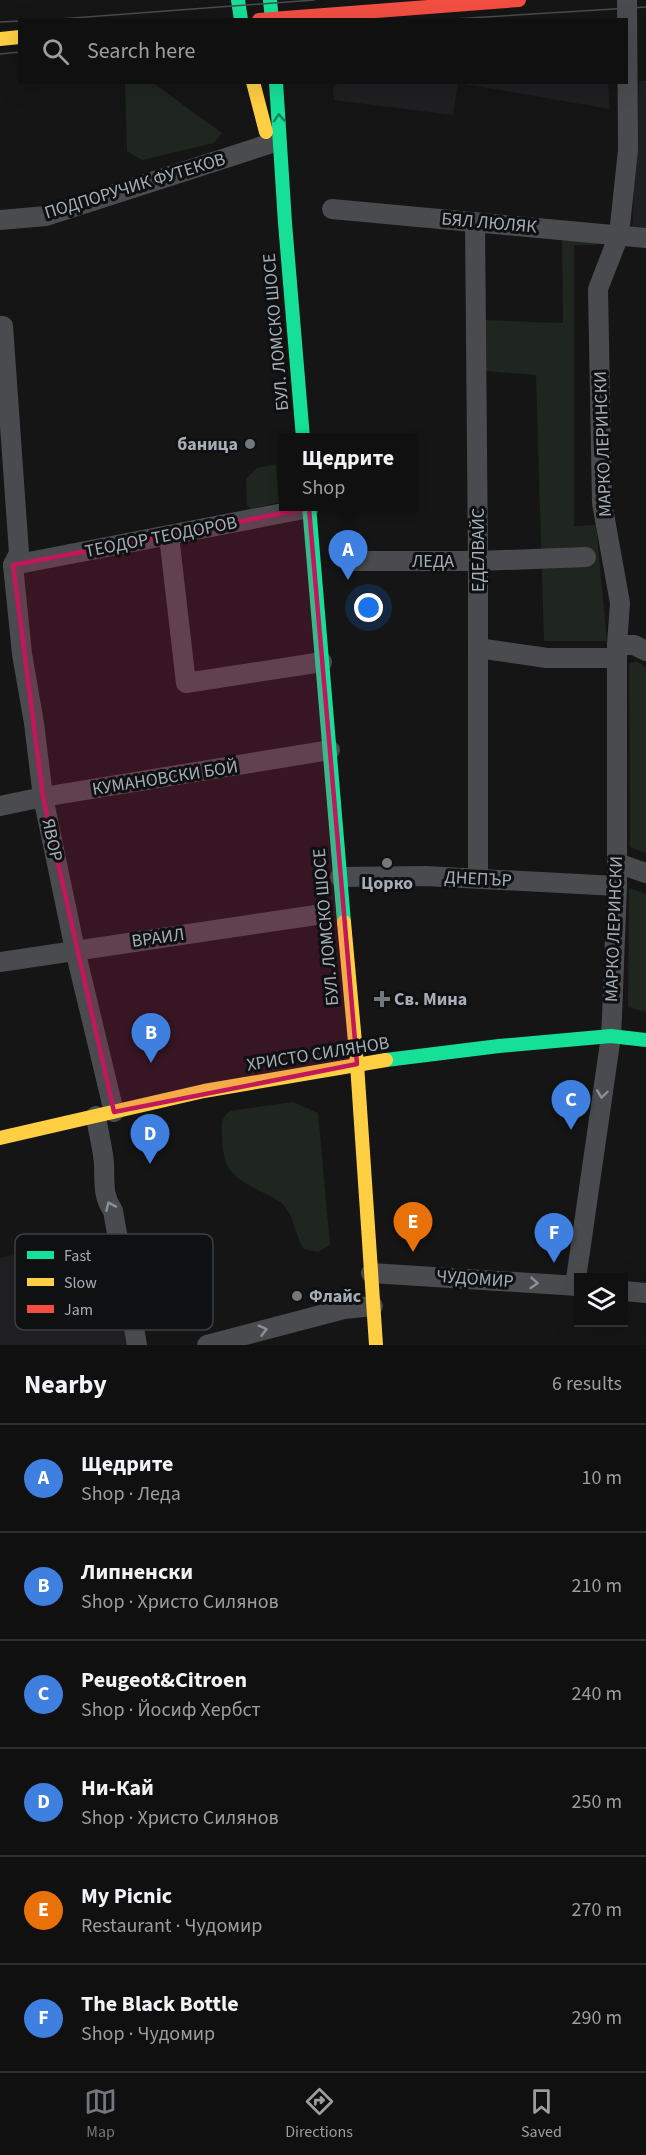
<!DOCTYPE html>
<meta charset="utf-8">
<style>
:root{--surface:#101010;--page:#1e1e1e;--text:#f1f3f6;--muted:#9c9d9f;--line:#303030;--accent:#73787e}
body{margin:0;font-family:"Source Sans 3",sans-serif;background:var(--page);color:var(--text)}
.controls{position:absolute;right:18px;bottom:18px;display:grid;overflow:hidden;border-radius:0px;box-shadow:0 6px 24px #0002}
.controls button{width:54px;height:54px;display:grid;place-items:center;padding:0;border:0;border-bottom:2px solid var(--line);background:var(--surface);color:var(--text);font:30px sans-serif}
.you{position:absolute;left:369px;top:608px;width:21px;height:21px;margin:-15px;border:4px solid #fff;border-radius:50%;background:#1a73e8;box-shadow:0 0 0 9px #1a73e833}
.badge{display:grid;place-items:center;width:39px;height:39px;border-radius:50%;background:var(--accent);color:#fff;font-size:20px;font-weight:700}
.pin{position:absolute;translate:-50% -50px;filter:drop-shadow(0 2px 3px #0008)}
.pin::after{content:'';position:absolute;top:32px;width:21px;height:18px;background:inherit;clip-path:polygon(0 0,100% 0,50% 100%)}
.popup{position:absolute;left:279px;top:433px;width:138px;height:78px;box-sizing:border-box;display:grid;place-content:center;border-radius:0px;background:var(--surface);filter:drop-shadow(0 2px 4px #0005);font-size:20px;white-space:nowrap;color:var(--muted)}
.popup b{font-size:22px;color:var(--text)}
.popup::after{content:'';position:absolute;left:50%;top:100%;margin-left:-12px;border:12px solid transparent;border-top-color:var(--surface)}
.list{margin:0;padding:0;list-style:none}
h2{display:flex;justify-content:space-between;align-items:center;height:78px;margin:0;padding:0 24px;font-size:26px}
h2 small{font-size:20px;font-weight:400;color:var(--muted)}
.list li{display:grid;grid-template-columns:39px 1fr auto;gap:18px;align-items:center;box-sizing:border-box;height:108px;padding:0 24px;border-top:2px solid var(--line)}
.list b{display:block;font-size:22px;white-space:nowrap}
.list p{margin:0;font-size:20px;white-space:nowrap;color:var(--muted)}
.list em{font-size:20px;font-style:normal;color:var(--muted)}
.icon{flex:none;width:33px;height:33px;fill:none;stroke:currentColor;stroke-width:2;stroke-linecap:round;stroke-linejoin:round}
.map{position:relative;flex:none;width:646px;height:1345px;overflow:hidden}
.search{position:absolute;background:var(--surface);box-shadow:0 6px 24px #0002;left:18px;right:18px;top:18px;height:66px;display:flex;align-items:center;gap:15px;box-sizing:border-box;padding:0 21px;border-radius:0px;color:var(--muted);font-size:22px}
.sheet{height:726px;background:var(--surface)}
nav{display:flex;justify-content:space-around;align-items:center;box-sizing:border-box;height:84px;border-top:2px solid var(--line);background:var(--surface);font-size:16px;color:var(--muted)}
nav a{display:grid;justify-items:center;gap:3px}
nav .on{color:var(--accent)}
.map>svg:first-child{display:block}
.built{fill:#1f1f21}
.green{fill:#1f261f}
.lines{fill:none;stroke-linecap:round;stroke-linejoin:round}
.street{stroke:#494b4e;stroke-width:20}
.fast{stroke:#16e098;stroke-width:14}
.slow{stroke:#ffcf43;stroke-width:14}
.jam{stroke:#f24e42;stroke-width:14}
.tram{stroke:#4a4b4e;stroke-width:1.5}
.oneway{stroke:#13825b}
.oneway2{stroke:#8a9098}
.marked{fill:#c2185b;fill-opacity:0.2;stroke:#c2185b;stroke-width:4.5;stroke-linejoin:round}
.poi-dot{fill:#73787e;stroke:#0f1011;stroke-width:2}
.labels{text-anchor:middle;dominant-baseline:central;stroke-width:6;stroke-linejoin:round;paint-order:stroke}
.street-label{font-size:18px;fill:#a6adb7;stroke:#0f1011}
.poi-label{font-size:18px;font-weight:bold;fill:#a6adb7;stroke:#0f1011;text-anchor:start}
.key{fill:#0f1011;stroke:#3c3f43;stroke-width:1.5}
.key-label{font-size:16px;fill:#a6adb7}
</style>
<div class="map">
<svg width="646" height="1345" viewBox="0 0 646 1345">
<rect width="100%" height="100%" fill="#151515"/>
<g class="built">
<path d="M639,81H646V233L632,231Z"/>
<path d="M338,83H458L453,115L334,100L333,89Z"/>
<path d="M459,83H608L610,109Z"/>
<path d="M107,1234L130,1345H0V1258Z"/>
</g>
<g class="green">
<path d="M125,83H153L222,133L214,143L142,160L127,151Z"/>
<path d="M562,234L596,237L597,245H574V526L596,525L607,641H544L536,375L484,371L483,320L563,323Z"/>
<path d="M276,464L279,502L252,509L247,505L246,479L257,468Z"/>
<path d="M636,661L646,667V853L630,847L629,664Z"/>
<path d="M629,888L646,894V1012L628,1007Z"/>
<path d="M293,1102L318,1113L330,1245L318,1252L304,1249C295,1236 295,1219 285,1207C281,1201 272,1197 266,1194C234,1178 223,1173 222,1136C221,1125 221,1118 230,1111Z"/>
</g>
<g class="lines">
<g class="street">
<path d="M332,209L646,238"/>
<path d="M0,220L46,216L269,144"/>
<path d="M475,222L478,561V878"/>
<path d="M0,326H3L19,553L13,565"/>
<path d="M169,536L186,683L322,662"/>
<path d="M352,561H478L586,557"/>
<path d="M13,565L22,654L34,723L43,797L75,950L114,1112"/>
<path d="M13,565L309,508"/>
<path d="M617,645H634L646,651"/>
<path d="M478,648L547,658H617"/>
<path d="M0,806L43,797L330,750"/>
<path d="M617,863L646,873"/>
<path d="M340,877L425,876L617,886"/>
<path d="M0,962L316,915"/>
<path d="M96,1116C98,1132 103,1148 104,1164C105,1182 102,1195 113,1211L137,1345"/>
<path d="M371,1273L578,1286"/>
<path d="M575,1286L611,1036L612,1016L617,886V645L620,603L602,503L598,289L619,235L628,150L627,0"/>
<path d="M624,1291L646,1293"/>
<path d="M207,1345L344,1309L373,1306"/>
</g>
<g class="fast">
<path d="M238,0L241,20"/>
<path d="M270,0L272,20"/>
<path d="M276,82L285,223L303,438"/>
<path d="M309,506L344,922"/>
<path d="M386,1060L499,1046L611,1036L646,1040"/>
</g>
<g class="slow">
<path d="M0,39L20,37"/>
<path d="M253,82L266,132"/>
<path d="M344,922L357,1064L376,1345"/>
<path d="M0,1138L204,1091L386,1060"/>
</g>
<path class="jam" d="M259,20L519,0"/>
<g class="tram">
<path d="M46,20L314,0"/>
<path d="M437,20L646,7"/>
<path d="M0,22L20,21"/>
<path d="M0,54L20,52"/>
</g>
</g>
<defs><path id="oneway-chevron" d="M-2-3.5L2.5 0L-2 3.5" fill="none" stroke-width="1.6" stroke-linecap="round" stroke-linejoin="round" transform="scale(1.5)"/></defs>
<use class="oneway" href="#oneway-chevron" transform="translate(279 118) rotate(-94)"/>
<g class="oneway2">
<use href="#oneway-chevron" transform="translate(602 1094) rotate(98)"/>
<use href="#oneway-chevron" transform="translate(110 1206) rotate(-114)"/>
<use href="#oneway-chevron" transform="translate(534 1283) rotate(4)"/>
<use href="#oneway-chevron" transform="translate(263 1330) rotate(-15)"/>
</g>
<path class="marked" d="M309,508L357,1064L114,1112L43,797L13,565Z"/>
<g class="poi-dot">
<circle cx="250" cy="444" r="6"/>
<circle cx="387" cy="863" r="6"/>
<path d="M379 990h6v6h6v6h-6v6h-6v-6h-6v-6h6z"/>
<circle cx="297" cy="1296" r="6"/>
</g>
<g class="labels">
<g class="street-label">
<text transform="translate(135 186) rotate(-17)">ПОДПОРУЧИК ФУТЕКОВ</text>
<text transform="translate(489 223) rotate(5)">БЯЛ ЛЮЛЯК</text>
<text transform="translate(276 332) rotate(-95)">БУЛ. ЛОМСКО ШОСЕ</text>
<text transform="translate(603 444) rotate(-92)">МАРКО ЛЕРИНСКИ</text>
<text transform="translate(161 537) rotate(-11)">ТЕОДОР ТЕОДОРОВ</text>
<text transform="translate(478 550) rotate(-90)">ЕДЕЛВАЙС</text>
<text x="433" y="561">ЛЕДА</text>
<text transform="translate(165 778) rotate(-9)">КУМАНОВСКИ БОЙ</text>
<text transform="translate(52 840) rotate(78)">ЯВОР</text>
<text transform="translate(478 879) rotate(3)">ДНЕПЪР</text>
<text transform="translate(326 927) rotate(-95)">БУЛ. ЛОМСКО ШОСЕ</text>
<text transform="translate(614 929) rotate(-88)">МАРКО ЛЕРИНСКИ</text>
<text transform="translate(158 938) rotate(-8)">ВРАИЛ</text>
<text transform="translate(318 1054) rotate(-9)">ХРИСТО СИЛЯНОВ</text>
<text transform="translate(475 1279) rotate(4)">ЧУДОМИР</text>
</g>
<g class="poi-label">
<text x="238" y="444" text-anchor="end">баница</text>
<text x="387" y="883" text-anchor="middle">Цорко</text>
<text x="394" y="999">Св. Мина</text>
<text x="309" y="1296">Флайс</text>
</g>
</g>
<rect x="15" y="1234" width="198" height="96" rx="9" class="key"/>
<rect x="27" y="1251" width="27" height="8" fill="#16e098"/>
<rect x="27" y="1278" width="27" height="8" fill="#ffcf43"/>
<rect x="27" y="1305" width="27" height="8" fill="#f24e42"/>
<g class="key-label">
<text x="64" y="1261">Fast</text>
<text x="64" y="1288">Slow</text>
<text x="64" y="1315">Jam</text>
</g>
</svg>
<div class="controls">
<button><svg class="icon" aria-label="layers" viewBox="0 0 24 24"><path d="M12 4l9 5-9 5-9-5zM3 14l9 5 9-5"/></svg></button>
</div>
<div class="you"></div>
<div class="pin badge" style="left:348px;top:580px;background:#3f7fe0">A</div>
<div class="popup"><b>Щедрите</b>Shop</div>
<div class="pin badge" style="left:151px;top:1063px;background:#3f7fe0">B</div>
<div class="pin badge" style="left:571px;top:1130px;background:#3f7fe0">C</div>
<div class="pin badge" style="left:150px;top:1164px;background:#3f7fe0">D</div>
<div class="pin badge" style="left:413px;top:1252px;background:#e8710a">E</div>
<div class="pin badge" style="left:554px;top:1263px;background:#3f7fe0">F</div>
<div class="search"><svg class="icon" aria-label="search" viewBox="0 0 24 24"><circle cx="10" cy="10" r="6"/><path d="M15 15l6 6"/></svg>Search here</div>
</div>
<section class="sheet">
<h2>Nearby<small>6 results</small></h2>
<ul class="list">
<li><span class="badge" style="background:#3f7fe0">A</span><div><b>Щедрите</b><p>Shop · Леда</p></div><em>10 m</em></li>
<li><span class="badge" style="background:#3f7fe0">B</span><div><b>Липненски</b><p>Shop · Христо Силянов</p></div><em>210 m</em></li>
<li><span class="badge" style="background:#3f7fe0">C</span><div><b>Peugeot&amp;Citroen</b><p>Shop · Йосиф Хербст</p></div><em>240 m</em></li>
<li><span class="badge" style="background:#3f7fe0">D</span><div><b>Ни-Кай</b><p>Shop · Христо Силянов</p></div><em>250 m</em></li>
<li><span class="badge" style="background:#e8710a">E</span><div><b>My Picnic</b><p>Restaurant · Чудомир</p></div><em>270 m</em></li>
<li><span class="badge" style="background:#3f7fe0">F</span><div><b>The Black Bottle</b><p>Shop · Чудомир</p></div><em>290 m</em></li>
</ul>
</section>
<nav>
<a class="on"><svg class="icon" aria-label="map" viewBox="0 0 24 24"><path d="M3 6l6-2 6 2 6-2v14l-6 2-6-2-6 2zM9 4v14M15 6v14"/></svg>Map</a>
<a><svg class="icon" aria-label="directions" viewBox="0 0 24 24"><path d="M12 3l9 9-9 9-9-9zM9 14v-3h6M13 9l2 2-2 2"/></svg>Directions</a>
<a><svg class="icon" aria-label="saved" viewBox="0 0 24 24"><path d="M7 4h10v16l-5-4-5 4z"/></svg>Saved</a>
</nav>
